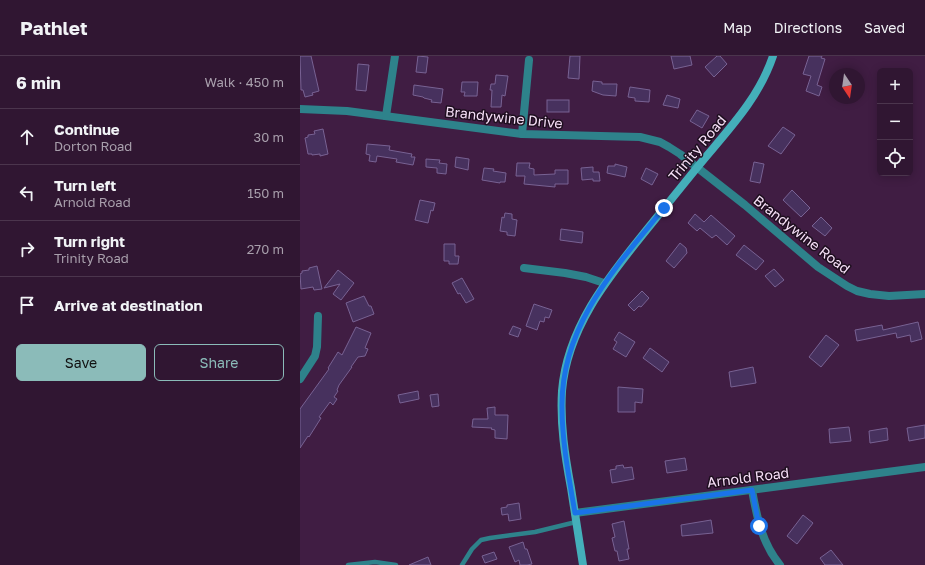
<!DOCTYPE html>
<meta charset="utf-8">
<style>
:root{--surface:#301632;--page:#3c233e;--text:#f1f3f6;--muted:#a89fac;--line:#4b354d;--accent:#8bbbb9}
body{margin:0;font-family:"Golos Text",sans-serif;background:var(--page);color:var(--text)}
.controls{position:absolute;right:12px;top:12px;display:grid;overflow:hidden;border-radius:6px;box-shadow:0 2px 10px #0003}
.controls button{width:36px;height:36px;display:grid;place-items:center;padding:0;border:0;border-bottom:1px solid var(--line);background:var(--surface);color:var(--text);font:20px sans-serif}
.compass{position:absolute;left:529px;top:12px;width:36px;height:36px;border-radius:50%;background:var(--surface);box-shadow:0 2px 10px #0003;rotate:167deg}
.stop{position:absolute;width:12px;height:12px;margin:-9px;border:3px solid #1a73e8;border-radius:50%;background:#fff}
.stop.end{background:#1a73e8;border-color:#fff;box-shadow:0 1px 4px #0008}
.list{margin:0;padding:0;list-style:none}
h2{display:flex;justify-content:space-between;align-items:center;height:52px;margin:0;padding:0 16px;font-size:17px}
h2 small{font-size:13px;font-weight:400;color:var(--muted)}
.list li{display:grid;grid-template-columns:26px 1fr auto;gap:12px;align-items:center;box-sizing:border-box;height:56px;padding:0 16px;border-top:1px solid var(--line)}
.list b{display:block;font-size:15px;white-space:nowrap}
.list p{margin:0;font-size:13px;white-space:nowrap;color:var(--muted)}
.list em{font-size:13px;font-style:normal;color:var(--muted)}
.actions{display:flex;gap:8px;padding:12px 16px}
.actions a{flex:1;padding:9px 0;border:1px solid var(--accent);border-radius:6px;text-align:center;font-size:14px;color:var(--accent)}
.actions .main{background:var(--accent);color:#111}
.icon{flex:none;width:22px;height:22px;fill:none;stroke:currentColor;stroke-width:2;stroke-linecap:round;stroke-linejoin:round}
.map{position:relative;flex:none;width:625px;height:509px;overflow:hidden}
header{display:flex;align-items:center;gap:24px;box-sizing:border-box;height:56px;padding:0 20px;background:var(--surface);border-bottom:1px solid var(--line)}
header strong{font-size:19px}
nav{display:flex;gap:22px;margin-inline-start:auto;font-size:14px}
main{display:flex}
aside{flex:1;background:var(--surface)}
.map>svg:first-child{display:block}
.building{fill:#47315e;stroke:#786293}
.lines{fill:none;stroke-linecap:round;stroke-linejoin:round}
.lane{stroke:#2e828b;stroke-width:4.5}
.street{stroke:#2e828b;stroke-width:8}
.secondary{stroke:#44afba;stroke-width:8}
.route{stroke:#1a73e8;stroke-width:5}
.labels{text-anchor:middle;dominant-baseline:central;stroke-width:3;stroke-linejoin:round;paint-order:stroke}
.street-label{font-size:14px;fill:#f6dff7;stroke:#1e0f1f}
</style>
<header>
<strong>Pathlet</strong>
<nav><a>Map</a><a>Directions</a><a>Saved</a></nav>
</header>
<main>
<aside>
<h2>6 min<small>Walk · 450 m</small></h2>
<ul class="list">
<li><svg class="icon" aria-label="ahead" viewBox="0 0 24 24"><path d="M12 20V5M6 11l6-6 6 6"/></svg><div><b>Continue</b><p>Dorton Road</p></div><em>30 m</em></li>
<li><svg class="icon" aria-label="left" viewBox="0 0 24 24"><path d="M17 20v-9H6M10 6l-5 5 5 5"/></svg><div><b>Turn left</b><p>Arnold Road</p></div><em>150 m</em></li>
<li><svg class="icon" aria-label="right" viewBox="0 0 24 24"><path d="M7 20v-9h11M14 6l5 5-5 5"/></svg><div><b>Turn right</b><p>Trinity Road</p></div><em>270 m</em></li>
<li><svg class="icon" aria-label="arrive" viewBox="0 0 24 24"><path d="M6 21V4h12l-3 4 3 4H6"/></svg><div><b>Arrive at destination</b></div></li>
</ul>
<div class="actions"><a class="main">Save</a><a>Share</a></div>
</aside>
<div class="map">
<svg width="625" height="509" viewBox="0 0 625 509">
<rect width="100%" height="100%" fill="#401d43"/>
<g class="building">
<path d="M0,0H11L19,35L12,37L13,39L5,41L3,34H1Z"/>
<path d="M118,0L128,1L126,17L116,16Z"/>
<path d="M270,0H280L279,23L268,22Z"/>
<path d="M371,0H390L392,9L374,13Z"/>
<path d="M417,0H420L427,8L414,21L405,11Z"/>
<path d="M509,0H522L521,2L525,3L517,29L522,31L519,40L506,35L511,20L503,18Z"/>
<path d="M58,8L69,9L66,35L56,34Z"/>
<path d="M196,19L208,20L205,40L202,39L201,51H191L192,34H190L191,28H195Z"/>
<path d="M293,25L302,26V28H317L316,40L303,39L292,35Z"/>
<path d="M162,26H178L177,40H164L165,36H161Z"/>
<path d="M114,29L143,33L141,47L131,46L132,44L124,42L123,41L113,39Z"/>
<path d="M330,31L350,34L349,46L335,45V42L328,41Z"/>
<path d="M367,39L380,43L378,52L363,49Z"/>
<rect x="247" y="44" width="22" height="12"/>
<path d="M397,54L409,60L402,72L390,65Z"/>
<path d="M483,71L495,79L481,98L468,90Z"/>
<path d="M23,73L28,98L20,100V98L12,99V98H8L5,82L8,81V79L15,78L14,75Z"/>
<path d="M67,88L90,90L89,94L112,98L111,101H115L113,109L96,106L97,103L77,100L76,106L69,105L70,99L66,98Z"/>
<path d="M156,101L169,103L168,114L155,111Z"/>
<path d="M126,103L140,104L139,107L147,108L146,118L137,117V112L126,111Z"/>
<path d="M454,106L464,108L460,127L450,125Z"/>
<path d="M217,107H230L229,112L234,113V119L255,118V114H268V128H255V131L224,128L225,120H216Z"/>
<path d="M315,108L327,111L325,121L307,117L308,110H315Z"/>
<path d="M293,111V116H299L300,125H293V123L282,124L281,112Z"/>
<path d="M184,112L194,113L193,115L206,117L205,126H200V127L182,124Z"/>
<path d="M346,112L358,118L352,129L341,123Z"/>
<path d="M492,134L510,152L501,161L483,144Z"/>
<path d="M120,144L135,147L133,155L131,154L128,167L115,164Z"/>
<path d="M205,157L212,158V163L217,164L215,180L207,179V176L200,175L202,161L204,162Z"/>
<path d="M395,158L404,166L411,159L435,180L427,189L416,179L412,182L400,172L397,175L388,167Z"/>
<path d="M521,161L532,172L525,180L512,170Z"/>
<path d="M261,173L283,176L282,187L260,184Z"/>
<path d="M380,187L386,192L387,197L374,212L366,205Z"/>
<path d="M144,188H155V200H159L158,208H149V205H144Z"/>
<path d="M444,189L464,205L456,214L436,199Z"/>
<path d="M17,210L22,233L14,234L13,231L1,233L0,218L2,217V215L9,214V212Z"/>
<path d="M474,213L484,224L475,231L465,220Z"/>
<path d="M38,214L54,227L41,244L33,238L40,228L24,232Z"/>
<path d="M162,222L174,243L166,247L160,237L158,238L152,227Z"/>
<path d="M342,235L349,242L341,251L339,250L334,255L328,249Z"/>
<path d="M64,240L69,250H71L74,258L53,266L46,247Z"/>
<path d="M234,248L252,254L249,262L245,261L244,266L240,265L237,274L226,270Z"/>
<path d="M618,266L622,283L611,286L610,279L597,282L596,277L557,285L555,274L582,269L583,274Z"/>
<path d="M213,270L221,273L218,281L209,278Z"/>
<path d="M56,271L71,277L65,292L68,293L65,300L58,301L51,311H52L39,329L37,334L38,335L34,341L37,343L33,349L30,346L19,361L21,362L9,381L8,380L0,392V353L29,313L28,312L38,296L42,299Z"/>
<path d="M319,276L335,286L326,301L313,293L317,286L314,284Z"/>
<path d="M526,279L539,289L521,311L509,301Z"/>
<path d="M350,292L369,306L362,316L343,302Z"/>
<path d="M453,311L456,327L431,331L429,316Z"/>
<path d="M318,331L343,333L342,347L335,346V356H318Z"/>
<path d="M118,335L119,343L100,347L98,339Z"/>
<path d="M138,338L139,350L132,351L130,339Z"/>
<path d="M195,351V359H208L207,383L195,382V374L191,373L192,372L172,371L173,363H188L187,352Z"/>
<path d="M625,369V382L609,385L607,372Z"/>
<path d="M549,371L551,385L530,387L529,373Z"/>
<path d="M587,372L588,384L570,387L569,375Z"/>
<path d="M385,402L387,414L367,417L365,405Z"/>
<path d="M323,409L324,412L332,411L334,423L312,427L310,414L316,413V410Z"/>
<path d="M219,447L221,463L209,465L208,458L202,459L201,452L207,451V449Z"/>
<path d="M503,459L513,467L497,488L487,480Z"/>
<path d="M411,464L413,477L382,480L381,469Z"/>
<path d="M324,465L329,493H327L329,503L319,505L317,495H315L312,482L315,481L312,468Z"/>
<path d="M223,486L225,493H227L232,508L227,509H220L219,504L215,506L209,491Z"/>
<path d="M531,494L543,509H525L520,502Z"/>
<path d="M194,496L197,503L185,507L182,500Z"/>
<path d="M128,501L131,509H109Z"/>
</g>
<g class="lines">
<g class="lane">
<path d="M48,509L75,506L96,509"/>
<path d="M162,509L172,493L181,484L190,482L235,476L276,466"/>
</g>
<g class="street">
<path d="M0,53L47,55L222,78L340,81L360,86L369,91L380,98L445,149L518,211L547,230L557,235L570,238L589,240L625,238"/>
<path d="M86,60L95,0"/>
<path d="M222,78L229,4"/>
<path d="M224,212L265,217L286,221L304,227"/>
<path d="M0,323L15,300L17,291L18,260"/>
<path d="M452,434C457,462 462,487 480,509"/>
<path d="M275,457L625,411"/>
</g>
<path class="secondary" d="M283,509C279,483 275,457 271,432C265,400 260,368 262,335C267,273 306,224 344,177C361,156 378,135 395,114C424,78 458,45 473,0"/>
</g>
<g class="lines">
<path class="route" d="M364,152C316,211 261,269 262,351C262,386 269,422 275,457L452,434L459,470"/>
</g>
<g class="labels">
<g class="street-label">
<text transform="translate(204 61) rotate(6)">Brandywine Drive</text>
<text transform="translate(397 92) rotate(-50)">Trinity Road</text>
<text transform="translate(502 178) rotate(38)">Brandywine Road</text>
<text transform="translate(448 421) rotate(-7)">Arnold Road</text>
</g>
</g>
</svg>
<div class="controls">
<button>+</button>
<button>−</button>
<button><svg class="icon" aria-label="locate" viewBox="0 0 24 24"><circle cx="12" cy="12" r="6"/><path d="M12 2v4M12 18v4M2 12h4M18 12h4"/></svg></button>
</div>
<svg class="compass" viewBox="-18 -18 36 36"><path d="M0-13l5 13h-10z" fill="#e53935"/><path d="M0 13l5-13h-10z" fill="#a89fac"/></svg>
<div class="stop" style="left:459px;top:470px"></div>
<div class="stop end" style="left:364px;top:152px"></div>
</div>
</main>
